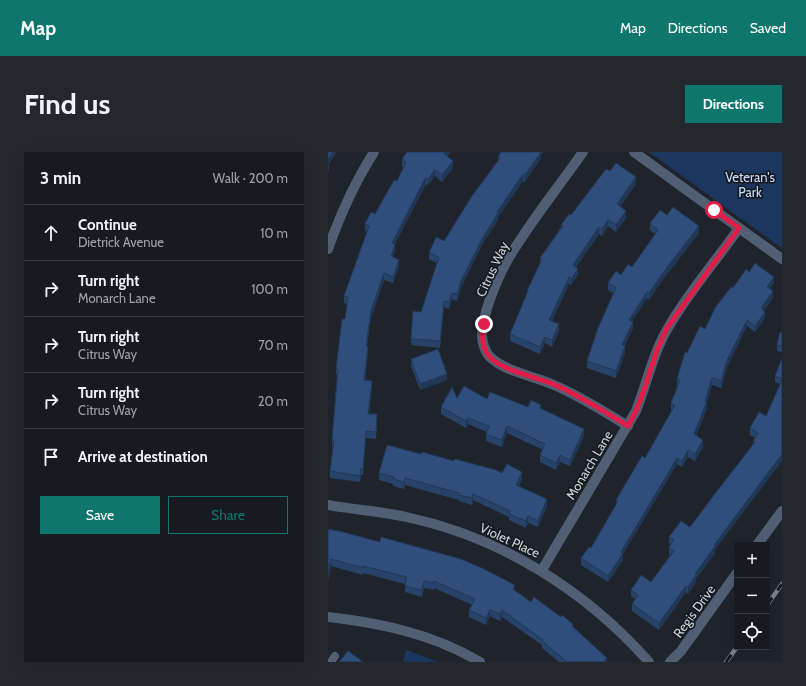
<!DOCTYPE html>
<meta charset="utf-8">
<style>
:root{--surface:#171b21;--page:#24282e;--text:#f1f3f6;--muted:#9ea1a5;--line:#36393f;--accent:#0f766e}
body{margin:0;font-family:Cabin,sans-serif;background:var(--page);color:var(--text)}
.controls{position:absolute;right:12px;bottom:12px;display:grid;overflow:hidden;border-radius:0px;box-shadow:0 4px 16px #0002}
.controls button{width:36px;height:36px;display:grid;place-items:center;padding:0;border:0;border-bottom:1px solid var(--line);background:var(--surface);color:var(--text);font:20px sans-serif}
.stop{position:absolute;width:12px;height:12px;margin:-9px;border:3px solid #e11d48;border-radius:50%;background:#fff}
.stop.end{background:#e11d48;border-color:#fff;box-shadow:0 1px 4px #0008}
.list{margin:0;padding:0;list-style:none}
h2{display:flex;justify-content:space-between;align-items:center;height:52px;margin:0;padding:0 16px;font-size:17px}
h2 small{font-size:13px;font-weight:400;color:var(--muted)}
.list li{display:grid;grid-template-columns:26px 1fr auto;gap:12px;align-items:center;box-sizing:border-box;height:56px;padding:0 16px;border-top:1px solid var(--line)}
.list b{display:block;font-size:15px;white-space:nowrap}
.list p{margin:0;font-size:13px;white-space:nowrap;color:var(--muted)}
.list em{font-size:13px;font-style:normal;color:var(--muted)}
.actions{display:flex;gap:8px;padding:12px 16px}
.actions a{flex:1;padding:9px 0;border:1px solid var(--accent);border-radius:0px;text-align:center;font-size:14px;color:var(--accent)}
.actions .main{background:var(--accent);color:#fff}
.icon{flex:none;width:22px;height:22px;fill:none;stroke:currentColor;stroke-width:2;stroke-linecap:round;stroke-linejoin:round}
.map{position:relative;flex:none;width:454px;height:510px;overflow:hidden;border-radius:0px}
header{display:flex;align-items:center;gap:24px;box-sizing:border-box;height:56px;padding:0 20px;background:var(--accent);color:#fff}
header strong{font-size:19px}
nav{display:flex;gap:22px;margin-inline-start:auto;font-size:14px}
.intro{display:flex;align-items:center;justify-content:space-between;box-sizing:border-box;height:96px;padding:0 24px}
h1{margin:0;font-size:28px}
.button{padding:10px 18px;border-radius:0px;background:var(--accent);color:#fff;font-size:14px;font-weight:700}
main{display:flex;gap:24px;padding:0 24px}
aside{flex:1;background:var(--surface);border-radius:0px;box-shadow:0 4px 16px #0002}
.map>svg:first-child{display:block}
.green{fill:#1b375f}
.lines{fill:none;stroke-linecap:round;stroke-linejoin:round}
.lane{stroke:#515f74;stroke-width:8}
.street{stroke:#515f74;stroke-width:10}
.rail-casing{stroke:#7e8289;stroke-width:4.5}
.rail{stroke:#161b22;stroke-width:3;stroke-dasharray:9;stroke-linecap:butt}
.wall{fill:#28436a}
.shaded-wall{fill:#213756}
.building{fill:#2f4e7b;stroke:#213756}
.route{stroke:#e11d48;stroke-width:5}
.labels{text-anchor:middle;dominant-baseline:central;stroke-width:3.5;stroke-linejoin:round;paint-order:stroke}
.park-label{font-size:13px;fill:#c7dbf8;stroke:#161b22}
.street-label{font-size:13px;fill:#d0d3d9;stroke:#161b22}
</style>
<header>
<strong>Map</strong>
<nav><a>Map</a><a>Directions</a><a>Saved</a></nav>
</header>
<div class="intro"><h1>Find us</h1><a class="button">Directions</a></div>
<main>
<aside>
<h2>3 min<small>Walk · 200 m</small></h2>
<ul class="list">
<li><svg class="icon" aria-label="ahead" viewBox="0 0 24 24"><path d="M12 20V5M6 11l6-6 6 6"/></svg><div><b>Continue</b><p>Dietrick Avenue</p></div><em>10 m</em></li>
<li><svg class="icon" aria-label="right" viewBox="0 0 24 24"><path d="M7 20v-9h11M14 6l5 5-5 5"/></svg><div><b>Turn right</b><p>Monarch Lane</p></div><em>100 m</em></li>
<li><svg class="icon" aria-label="right" viewBox="0 0 24 24"><path d="M7 20v-9h11M14 6l5 5-5 5"/></svg><div><b>Turn right</b><p>Citrus Way</p></div><em>70 m</em></li>
<li><svg class="icon" aria-label="right" viewBox="0 0 24 24"><path d="M7 20v-9h11M14 6l5 5-5 5"/></svg><div><b>Turn right</b><p>Citrus Way</p></div><em>20 m</em></li>
<li><svg class="icon" aria-label="arrive" viewBox="0 0 24 24"><path d="M6 21V4h12l-3 4 3 4H6"/></svg><div><b>Arrive at destination</b></div></li>
</ul>
<div class="actions"><a class="main">Save</a><a>Share</a></div>
</aside>
<div class="map">
<svg width="454" height="510" viewBox="0 0 454 510">
<rect width="100%" height="100%" fill="#1f242c"/>
<g class="green">
<path d="M321,0H454V96L444,89Z"/>
<path d="M78,498L110,510H75Z"/>
</g>
<g class="lines">
<path class="lane" d="M3,510L7,504"/>
<g class="street">
<path d="M255,0C230,36 201,71 179,109C169,127 154,163 154,183C154,190 157,200 162,205C178,220 206,224 226,233C252,244 275,259 300,274"/>
<path d="M306,0L454,107"/>
<path d="M0,97C12,63 27,30 46,0"/>
<path d="M0,353C26,358 52,359 78,365C173,385 257,438 321,510"/>
<path d="M429,393L454,359"/>
<path d="M214,418L308,259C319,231 325,201 340,176C360,141 388,109 411,76"/>
<path d="M0,465C53,471 105,482 152,510"/>
<path d="M342,510L353,499L409,421"/>
</g>
<defs>
<g id="rail">
<path d="M439,453L454,432"/>
<path d="M398,510L409,495"/>
</g>
</defs>
<use href="#rail" class="rail-casing"/>
<use href="#rail" class="rail"/>
</g>
<g class="wall">
<path d="M79,0H122L119,5L125,16L114,30L107,24L100,33L98,32L67,92V99L65,105L71,114L65,131L56,128L43,166L39,194L40,201L37,229L44,236L41,262L49,269L48,287L38,286L35,323H33L32,330L2,326V319L6,295H4V288L9,223H8V216L17,167L19,152L16,151V144L39,80L37,79V72L47,62L69,29L76,15L74,14V7Z"/>
<path d="M173,0H215L213,2V6L197,30L195,29L170,65V68L154,93L133,136L129,149L124,147L121,157L116,155L112,196L83,193V187L93,160L109,111L101,107V101L116,89L170,9V5Z"/>
<path d="M282,19L308,32L292,55L298,66L288,80L280,74L274,84L271,82L248,115L250,123L243,133L241,132L224,169L231,179L224,195L217,191L212,202L182,189V182L199,141V139L212,110V106L233,75V73L243,63Z"/>
<path d="M339,63L371,81L340,121V120L321,148L319,146L304,169L305,176L297,194V201L288,226L259,216V209L285,141L280,138V131L304,115L327,82L322,78V71Z"/>
<path d="M421,120L446,131L442,137L445,146L436,158L437,166L427,180L419,174L399,215L393,236L384,233L379,249V256L368,284L375,295L367,309L360,305L354,315L349,312L295,402V408L280,430L253,413V406L263,396L288,354V348L317,306L344,258H343V251L350,234H349V227L359,201L377,177L405,136Z"/>
<path d="M454,181V200L449,199V193Z"/>
<path d="M454,206V309L387,397V401L368,427V430L360,442L358,440L331,478L304,459V452L307,447L303,444V438L323,430L342,403L341,402V395L343,392L341,391V385L362,375L425,292V289L427,286L422,283V276L438,264L452,232L447,230V224Z"/>
<path d="M83,207L119,228L92,238L83,214Z"/>
<path d="M129,246L159,247L213,257L256,284L242,314L232,310L228,318L212,310V303L215,298L179,281L174,295L158,289V282L159,280L140,272L138,276L113,262V255Z"/>
<path d="M93,302L126,309L194,327L191,334L219,354L210,375L200,371L198,376L181,368V365L145,348L144,353L131,349V348L77,333L76,337L65,334V332L51,328V321Z"/>
<path d="M0,377L187,439L203,450L245,475L279,510H231L214,496V493L174,465L172,469L162,464L158,473L141,465V458L144,453L106,436V438L96,436L94,445L77,440V432L35,421V423L3,414L0,428Z"/>
</g>
<g class="shaded-wall">
<path d="M5,0H9L1,12V18L0,21V8Z"/>
<path d="M117,0H122L116,9V2Z"/>
<path d="M211,0H215L213,2V6L197,30V23Z"/>
<path d="M125,9V16L114,30V23Z"/>
<path d="M107,18V24L100,33V27Z"/>
<path d="M195,22V29L170,65V68L154,93L133,136L129,149V142L133,129L154,87L169,60Z"/>
<path d="M98,25V32L64,98V91Z"/>
<path d="M308,25V32L289,59V52Z"/>
<path d="M298,59V66L288,80V73Z"/>
<path d="M280,68V74L274,84V77Z"/>
<path d="M371,74V81L340,121V114Z"/>
<path d="M271,75V82L245,120V113Z"/>
<path d="M67,92V99L63,111V104Z"/>
<path d="M71,108V114L65,131V125Z"/>
<path d="M340,114V120L321,148V141Z"/>
<path d="M250,117V123L243,133V127Z"/>
<path d="M56,121V128L43,166L38,201V194L43,159Z"/>
<path d="M241,125V132L221,174V168Z"/>
<path d="M446,125V131L439,142V135Z"/>
<path d="M445,139V146L433,163V156Z"/>
<path d="M319,140V146L301,174V168Z"/>
<path d="M124,141V147L121,157V150Z"/>
<path d="M116,149V155L112,196V189Z"/>
<path d="M437,160V166L427,180V174Z"/>
<path d="M419,168V174L399,215L393,236V229L399,208Z"/>
<path d="M305,170V176L294,200V193Z"/>
<path d="M231,172V179L224,195V188Z"/>
<path d="M217,185V191L212,202V195Z"/>
<path d="M40,194V201L36,235V228Z"/>
<path d="M297,194V201L288,226V219Z"/>
<path d="M119,222V228L92,238V232Z"/>
<path d="M384,226V233L379,249V256L366,289V282Z"/>
<path d="M44,229V236L40,268V262Z"/>
<path d="M140,266V272L138,276V269Z"/>
<path d="M179,274V281L174,295V288Z"/>
<path d="M256,277V284L242,314V308Z"/>
<path d="M38,279V286L35,323V317Z"/>
<path d="M375,288V295L367,309V302Z"/>
<path d="M360,298V305L354,315V309Z"/>
<path d="M454,302V309L387,397V401L368,427V430L360,442V435L367,422L386,393Z"/>
<path d="M232,303V310L228,318V311Z"/>
<path d="M349,306V312L295,402V408L280,430V424L293,400Z"/>
<path d="M194,320V327L188,339V333Z"/>
<path d="M77,326V333L76,337V330Z"/>
<path d="M145,342V348L144,353V346Z"/>
<path d="M219,347V354L210,375V369Z"/>
<path d="M200,364V371L198,376V369Z"/>
<path d="M3,407V414L0,428V421Z"/>
<path d="M96,429V436L94,445V438Z"/>
<path d="M358,434V440L331,478V471Z"/>
<path d="M162,458V464L158,473V466Z"/>
<path d="M174,458V465L172,469V462Z"/>
<path d="M279,506V510H275Z"/>
</g>
<g class="building">
<path d="M0,0H5L0,8Z"/>
<path d="M79,0H117L116,2L125,9L114,23L107,18L100,27L98,25L64,91L67,92L63,104L71,108L65,125L56,121L43,159L38,194H40L36,228L44,229L40,262H49L48,280L38,279L35,317L33,316L32,324L2,319L6,288H4L10,217L8,216L14,167H17L20,145L16,144L41,74L37,72L43,60L47,62L66,28L69,29L78,10L74,7Z"/>
<path d="M173,0H213L197,23L195,22L169,60L170,61L154,87L133,129L129,142L124,141L121,150L116,149L112,189L83,187L85,159L93,160L111,105L101,101L108,85L116,89L144,44L172,6L170,5Z"/>
<path d="M288,11L308,25L289,52L298,59L288,73L280,68L274,77L271,75L245,113L250,117L243,127L241,125L221,168L231,172L224,188L217,185L212,195L182,182L200,139H199L214,107L212,106L235,74L233,73L241,62L243,63L278,17L282,19Z"/>
<path d="M345,55L371,74L340,114L321,141L319,140L301,168L305,170L294,193L297,194L288,219L259,209L270,176L288,136L280,131L288,119L293,123L300,112L304,115L330,78L322,71L332,58L339,63Z"/>
<path d="M427,111L446,125L439,135L445,139L433,156L437,160L427,174L419,168L399,208L393,229L384,226L377,249H379L366,282L375,288L367,302L360,298L354,309L349,306L293,400L295,401L280,424L253,406L261,395L263,396L290,349L288,348L314,304L317,306L347,253L343,251L352,228L349,227L357,200L359,201L372,174L377,177L387,156L403,135L405,136L418,117L421,120Z"/>
<path d="M452,180L454,181V194L449,193Z"/>
<path d="M110,197L119,222L92,232L83,207Z"/>
<path d="M454,206V227L447,224Z"/>
<path d="M454,228V302L386,393L387,394L367,422L368,423L360,435L358,434L331,471L304,452L310,443L303,438L313,423L323,430L346,399L341,395L346,388L341,385L353,369L362,375L386,343L427,290L425,289L430,281L422,276L431,260L438,264Z"/>
<path d="M136,234L159,247L162,240L200,255L203,248L213,253L212,256L256,277L242,308L232,303L228,311L212,303L217,292L179,274L174,288L158,282L161,274L140,266L138,269L113,255L124,235L129,246Z"/>
<path d="M59,293L93,302L94,300L126,309L127,307L168,318L174,321L179,312L194,320L188,333L219,347L210,369L200,364L198,369L181,362L182,359L145,342L144,346L131,343V341L77,326L76,330L65,327L66,325L51,321Z"/>
<path d="M0,377L15,380L52,390L53,385L133,407L156,417L187,433L185,437L203,450L206,445L233,465L234,463L245,472L244,474L279,506L275,510H237L238,509L214,489L215,488L174,458L172,462L162,458L158,466L141,458L147,447L106,429V431L96,429L94,438L77,434L79,425L35,414V416L3,407L0,421Z"/>
<path d="M20,499L35,510H11Z"/>
</g>
<g class="lines">
<path class="route" d="M156,172C154,183 153,194 161,204C172,218 208,225 225,232C251,243 275,259 300,274L308,259L316,238L329,198L339,176L411,76L386,58"/>
</g>
<g class="labels">
<g class="park-label">
<text x="422" y="25">Veteran's<tspan x="422" dy="15">Park</tspan></text>
</g>
<g class="street-label">
<text transform="translate(164 117) rotate(-65)">Citrus Way</text>
<text transform="translate(261 313) rotate(-59)">Monarch Lane</text>
<text transform="translate(182 388) rotate(25)">Violet Place</text>
<text transform="translate(366 459) rotate(-54)">Regis Drive</text>
</g>
</g>
</svg>
<div class="controls">
<button>+</button>
<button>−</button>
<button><svg class="icon" aria-label="locate" viewBox="0 0 24 24"><circle cx="12" cy="12" r="6"/><path d="M12 2v4M12 18v4M2 12h4M18 12h4"/></svg></button>
</div>
<div class="stop" style="left:386px;top:58px"></div>
<div class="stop end" style="left:156px;top:172px"></div>
</div>
</main>
